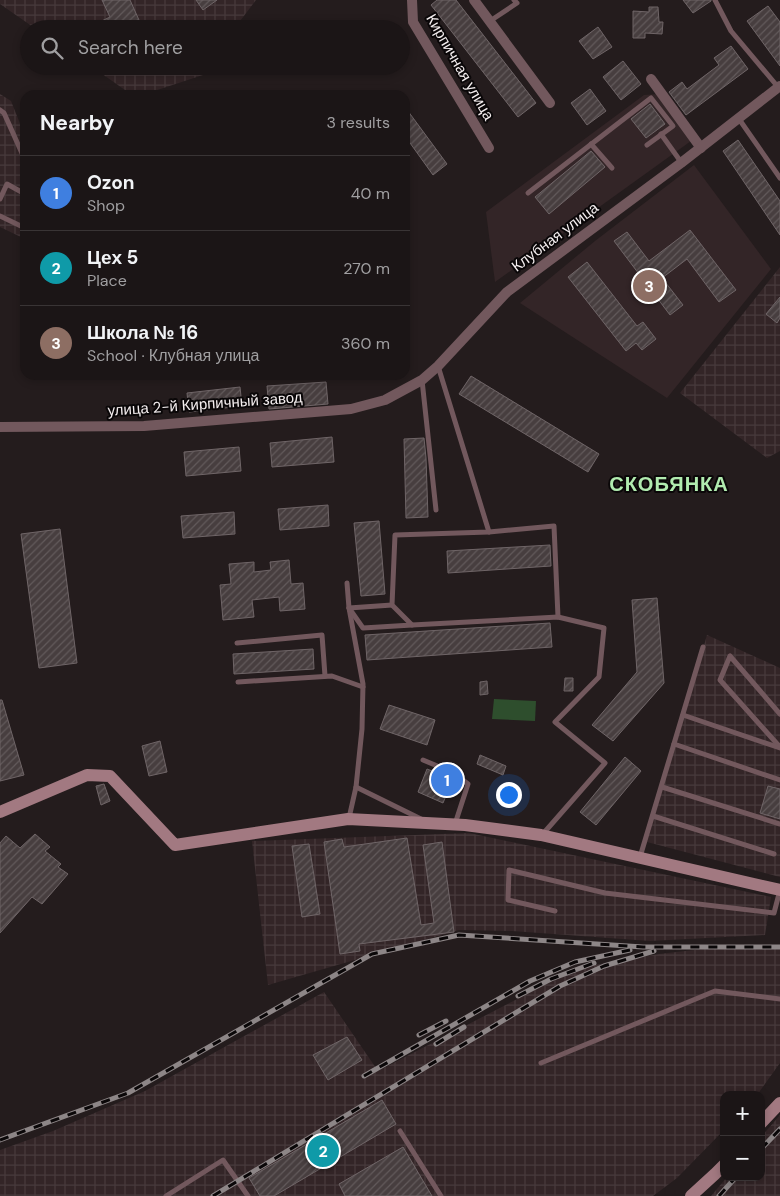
<!DOCTYPE html>
<meta charset="utf-8">
<style>
:root{--surface:#1b1516;--page:#282223;--text:#f1f3f6;--muted:#a09fa1;--line:#393435;--accent:#db2777}
body{margin:0;font-family:"DM Sans",sans-serif;background:var(--page);color:var(--text)}
.controls{position:absolute;right:15px;bottom:15px;display:grid;overflow:hidden;border-radius:10px;box-shadow:0 2px 8px #0003}
.controls button{width:45px;height:45px;display:grid;place-items:center;padding:0;border:0;border-bottom:1px solid var(--line);background:var(--surface);color:var(--text);font:25px sans-serif}
.you{position:absolute;left:508px;top:794px;width:18px;height:18px;margin:-12px;border:4px solid #fff;border-radius:50%;background:#1a73e8;box-shadow:0 0 0 8px #1a73e833}
.badge{display:grid;place-items:center;width:32px;height:32px;border-radius:50%;background:var(--accent);color:#fff;font-size:16px;font-weight:700}
.pin{position:absolute;translate:-50% -50%;border:2px solid #fff;box-shadow:0 1px 5px #0006}
.list{margin:0;padding:0;list-style:none}
h2{display:flex;justify-content:space-between;align-items:center;height:65px;margin:0;padding:0 20px;font-size:21px}
h2 small{font-size:16px;font-weight:400;color:var(--muted)}
.list li{display:grid;grid-template-columns:32px 1fr auto;gap:15px;align-items:center;box-sizing:border-box;height:75px;padding:0 20px;border-top:1px solid var(--line)}
.list b{display:block;font-size:19px;white-space:nowrap}
.list p{margin:0;font-size:16px;white-space:nowrap;color:var(--muted)}
.list em{font-size:16px;font-style:normal;color:var(--muted)}
.icon{flex:none;width:28px;height:28px;fill:none;stroke:currentColor;stroke-width:2;stroke-linecap:round;stroke-linejoin:round}
.map{position:relative;flex:none;width:780px;height:1196px;overflow:hidden}
.search{position:absolute;background:var(--surface);box-shadow:0 2px 8px #0003;left:20px;top:20px;width:390px;height:55px;display:flex;align-items:center;gap:12px;box-sizing:border-box;padding:0 18px;border-radius:28px;color:var(--muted);font-size:19px}
.panel{position:absolute;background:var(--surface);box-shadow:0 2px 8px #0003;left:20px;top:90px;width:390px;height:290px;border-radius:15px}
.map>svg:first-child{display:block}
.built{fill:#332527}
.industrial{fill:url(#industrial-grid)}
.garden{fill:#2e4e2d}
.building{fill:url(#building-hatch);stroke:#6f6567}
.lines{fill:none;stroke-linecap:round;stroke-linejoin:round}
.lane{stroke:#72585d;stroke-width:5}
.street{stroke:#72585d;stroke-width:10}
.secondary{stroke:#a27981;stroke-width:12}
.rail-casing{stroke:#8d8687;stroke-width:5}
.rail{stroke:#0a0708;stroke-width:3;stroke-dasharray:9;stroke-linecap:butt}
.labels{text-anchor:middle;dominant-baseline:central;stroke-width:4;stroke-linejoin:round;paint-order:stroke}
.street-label{font-size:15px;fill:#f4eeef;stroke:#0a0708}
.district-label{font-size:20px;font-weight:bold;letter-spacing:1px;fill:#b1ebaf;stroke:#0a0708}
</style>
<div class="map">
<svg width="780" height="1196" viewBox="0 0 780 1196">
<defs>
<pattern id="industrial-grid" width="8" height="8" patternUnits="userSpaceOnUse" patternTransform="scale(1.25)"><rect width="8" height="8" fill="#332527"/><path d="M0 4h8M4 0v8" fill="none" stroke="#473a3c"/></pattern>
<pattern id="building-hatch" width="6" height="6" patternUnits="userSpaceOnUse" patternTransform="scale(1.25)"><rect width="6" height="6" fill="#473e3f"/><path d="M-1 1l2-2M0 6l6-6M5 7l2-2" fill="none" stroke="#625a5b"/></pattern>
</defs>
<rect width="100%" height="100%" fill="#241c1d"/>
<g class="built">
<path d="M658,94L691,141L495,282L486,212L644,95Z"/>
<path d="M694,165L771,269L667,398L520,303L595,241Z"/>
</g>
<g class="industrial">
<path d="M0,0H256L234,29H36L0,4Z"/>
<path d="M91,66H208L203,75L142,95H132Z"/>
<path d="M0,94L11,101L25,136V239L0,227Z"/>
<path d="M780,267V451L767,458L680,393Z"/>
<path d="M707,635L780,668V877L647,842Z"/>
<path d="M469,833L771,897L765,935L650,941L512,931L459,930L268,985L252,841Z"/>
<path d="M780,946V1063L757,1095H724V1130L677,1178L653,1196H0V1150L53,1131L145,1091L324,992L378,1071L577,968L659,954L721,947Z"/>
<path d="M780,1115V1196H711L727,1177H761V1137Z"/>
</g>
<path class="garden" d="M494,699L536,701L535,721L492,719Z"/>
<g class="building">
<path d="M102,0H130L143,29H85L110,17Z"/>
<path d="M196,0H217L203,10Z"/>
<path d="M437,0H456L536,103L518,117L431,5Z"/>
<path d="M683,0H711V1L693,13Z"/>
<path d="M768,6L780,22V66L747,21Z"/>
<path d="M649,7H658L659,22H663L662,34L645,33V38H633V11L649,12Z"/>
<path d="M598,27L612,47L593,59L579,41Z"/>
<path d="M731,46L748,69L686,115L669,92L682,82L687,89L719,65L714,58Z"/>
<path d="M623,61L641,84L621,100L603,77Z"/>
<path d="M590,89L606,111L587,125L571,103Z"/>
<path d="M650,104L665,124L646,138L631,119Z"/>
<path d="M405,107L447,164L433,175L405,136Z"/>
<path d="M738,140L780,201V235L723,151Z"/>
<path d="M591,151L605,167L549,214L535,197Z"/>
<path d="M690,230L736,290L719,302L687,259L662,278L683,305L670,315L614,241L627,232L649,261Z"/>
<path d="M587,262L637,326L643,322L656,339L642,350L636,343L626,351L568,277Z"/>
<path d="M780,297V318L777,323L766,314Z"/>
<path d="M471,376L599,454L588,472L459,394Z"/>
<path d="M326,382L328,404L269,409L267,386Z"/>
<path d="M240,387L242,406L189,412L187,393Z"/>
<path d="M332,437L334,462L272,467L270,443Z"/>
<path d="M424,438L426,458L428,517L406,518L404,439Z"/>
<path d="M239,447L241,471L186,476L184,452Z"/>
<path d="M328,505L329,526L280,530L278,509Z"/>
<path d="M234,512L235,534L183,538L181,516Z"/>
<path d="M379,521L385,594L361,596L354,523Z"/>
<path d="M60,529L77,663L39,668L21,534Z"/>
<path d="M550,545L551,566L448,573L447,551Z"/>
<path d="M289,560L291,584L303,583L305,609L280,611L279,597L252,600L254,617L223,620L220,585L231,584L229,564L254,562V572L271,570L270,562Z"/>
<path d="M657,598L664,683L613,741L592,725L637,672L632,600Z"/>
<path d="M550,623L552,647L367,660L365,635Z"/>
<path d="M313,649L314,669L234,674L233,654Z"/>
<path d="M565,678H573V691H564Z"/>
<path d="M487,681L488,694L480,695V682Z"/>
<path d="M0,700H2L24,775L0,781Z"/>
<path d="M389,705L435,720L427,745L380,729Z"/>
<path d="M160,741L167,772L149,776L142,746Z"/>
<path d="M480,755L506,766L503,775L477,764Z"/>
<path d="M625,757L641,771L596,825L580,812Z"/>
<path d="M427,769L453,779L443,803L418,792Z"/>
<path d="M104,784L110,801L101,805L96,786Z"/>
<path d="M768,786L780,789V819L760,813Z"/>
<path d="M35,834L50,847L45,851L61,864L58,867L68,874L42,904L32,897L0,933V843L6,836L20,848Z"/>
<path d="M407,838L421,925L434,923L423,845L442,842L454,932L359,944L360,951L340,954L324,842L342,839L344,847Z"/>
<path d="M309,844L320,914L302,917L292,846Z"/>
<path d="M347,1037L362,1060L328,1080L313,1055Z"/>
<path d="M382,1100L396,1124L274,1196H260L249,1178Z"/>
<path d="M403,1147L432,1196H345L339,1184Z"/>
</g>
<g class="lines">
<g class="lane">
<path d="M715,0L731,31L778,87"/>
<path d="M490,21L517,3L514,0"/>
<path d="M0,110L4,113L25,160"/>
<path d="M739,119L780,178"/>
<path d="M661,134L681,162"/>
<path d="M591,144L612,168"/>
<path d="M528,193L651,98L673,126L647,145"/>
<path d="M0,199L7,184L25,194"/>
<path d="M0,216L25,228"/>
<path d="M438,366L489,532"/>
<path d="M422,380L436,510"/>
<path d="M347,583L349,608L363,684L362,729L356,787L349,818"/>
<path d="M349,608L363,628L412,625L392,605L395,535L489,532L554,526L558,617"/>
<path d="M349,608L392,605"/>
<path d="M412,625L558,617L604,628L599,677L555,722L605,763L542,835"/>
<path d="M237,643L322,635L325,676"/>
<path d="M238,682L332,676L363,687"/>
<path d="M780,714L730,656L720,680L780,747"/>
<path d="M683,715L780,748"/>
<path d="M674,744L780,780"/>
<path d="M423,760L454,773L468,784L455,824"/>
<path d="M356,787L421,819"/>
<path d="M662,787L780,824"/>
<path d="M653,816L774,854"/>
<path d="M640,857L703,647"/>
<path d="M555,911L508,900L509,870L605,893L774,913L780,890"/>
<path d="M541,1063L715,991L780,999"/>
<path d="M400,1131L441,1196"/>
<path d="M166,1196L223,1160L248,1196"/>
</g>
<g class="street">
<path d="M412,0L413,22L489,148"/>
<path d="M474,0L550,103"/>
<path d="M651,79L701,148"/>
<path d="M0,427L144,426L351,409L385,400L422,380L438,366L507,292L681,163L780,86"/>
</g>
<g class="secondary">
<path d="M0,812L87,775L110,776L175,845L348,819L465,825L541,835L780,890"/>
<path d="M761,1123L780,1103"/>
<path d="M691,1196L715,1174L724,1165"/>
</g>
<defs>
<g id="rail">
<path d="M518,996L551,979L594,963"/>
<path d="M419,1035L446,1021"/>
<path d="M436,1044L464,1027"/>
<path d="M364,1076L530,981L575,962L630,950"/>
<path d="M0,1140L128,1093L372,954L459,935L643,947H780"/>
<path d="M761,1149L780,1129"/>
<path d="M213,1196L560,986L604,966L654,951"/>
<path d="M719,1196L736,1177"/>
</g>
</defs>
<use href="#rail" class="rail-casing"/>
<use href="#rail" class="rail"/>
</g>
<g class="labels">
<g class="street-label">
<text transform="translate(460 67) rotate(60)">Кирпичная улица</text>
<text transform="translate(555 237) rotate(-37)">Клубная улица</text>
<text transform="translate(205 404) rotate(-4)">улица 2-й Кирпичный завод</text>
</g>
<g class="district-label">
<text x="669" y="484">СКОБЯНКА</text>
</g>
</g>
</svg>
<div class="controls">
<button>+</button>
<button>−</button>
</div>
<div class="you"></div>
<div class="pin badge" style="left:447px;top:780px;background:#3f7fe0">1</div>
<div class="pin badge" style="left:323px;top:1151px;background:#0f9aa8">2</div>
<div class="pin badge" style="left:649px;top:286px;background:#8d6e63">3</div>
<div class="search"><svg class="icon" aria-label="search" viewBox="0 0 24 24"><circle cx="10" cy="10" r="6"/><path d="M15 15l6 6"/></svg>Search here</div>
<section class="panel">
<h2>Nearby<small>3 results</small></h2>
<ul class="list">
<li><span class="badge" style="background:#3f7fe0">1</span><div><b>Ozon</b><p>Shop</p></div><em>40 m</em></li>
<li><span class="badge" style="background:#0f9aa8">2</span><div><b>Цех 5</b><p>Place</p></div><em>270 m</em></li>
<li><span class="badge" style="background:#8d6e63">3</span><div><b>Школа № 16</b><p>School · Клубная улица</p></div><em>360 m</em></li>
</ul>
</section>
</div>
